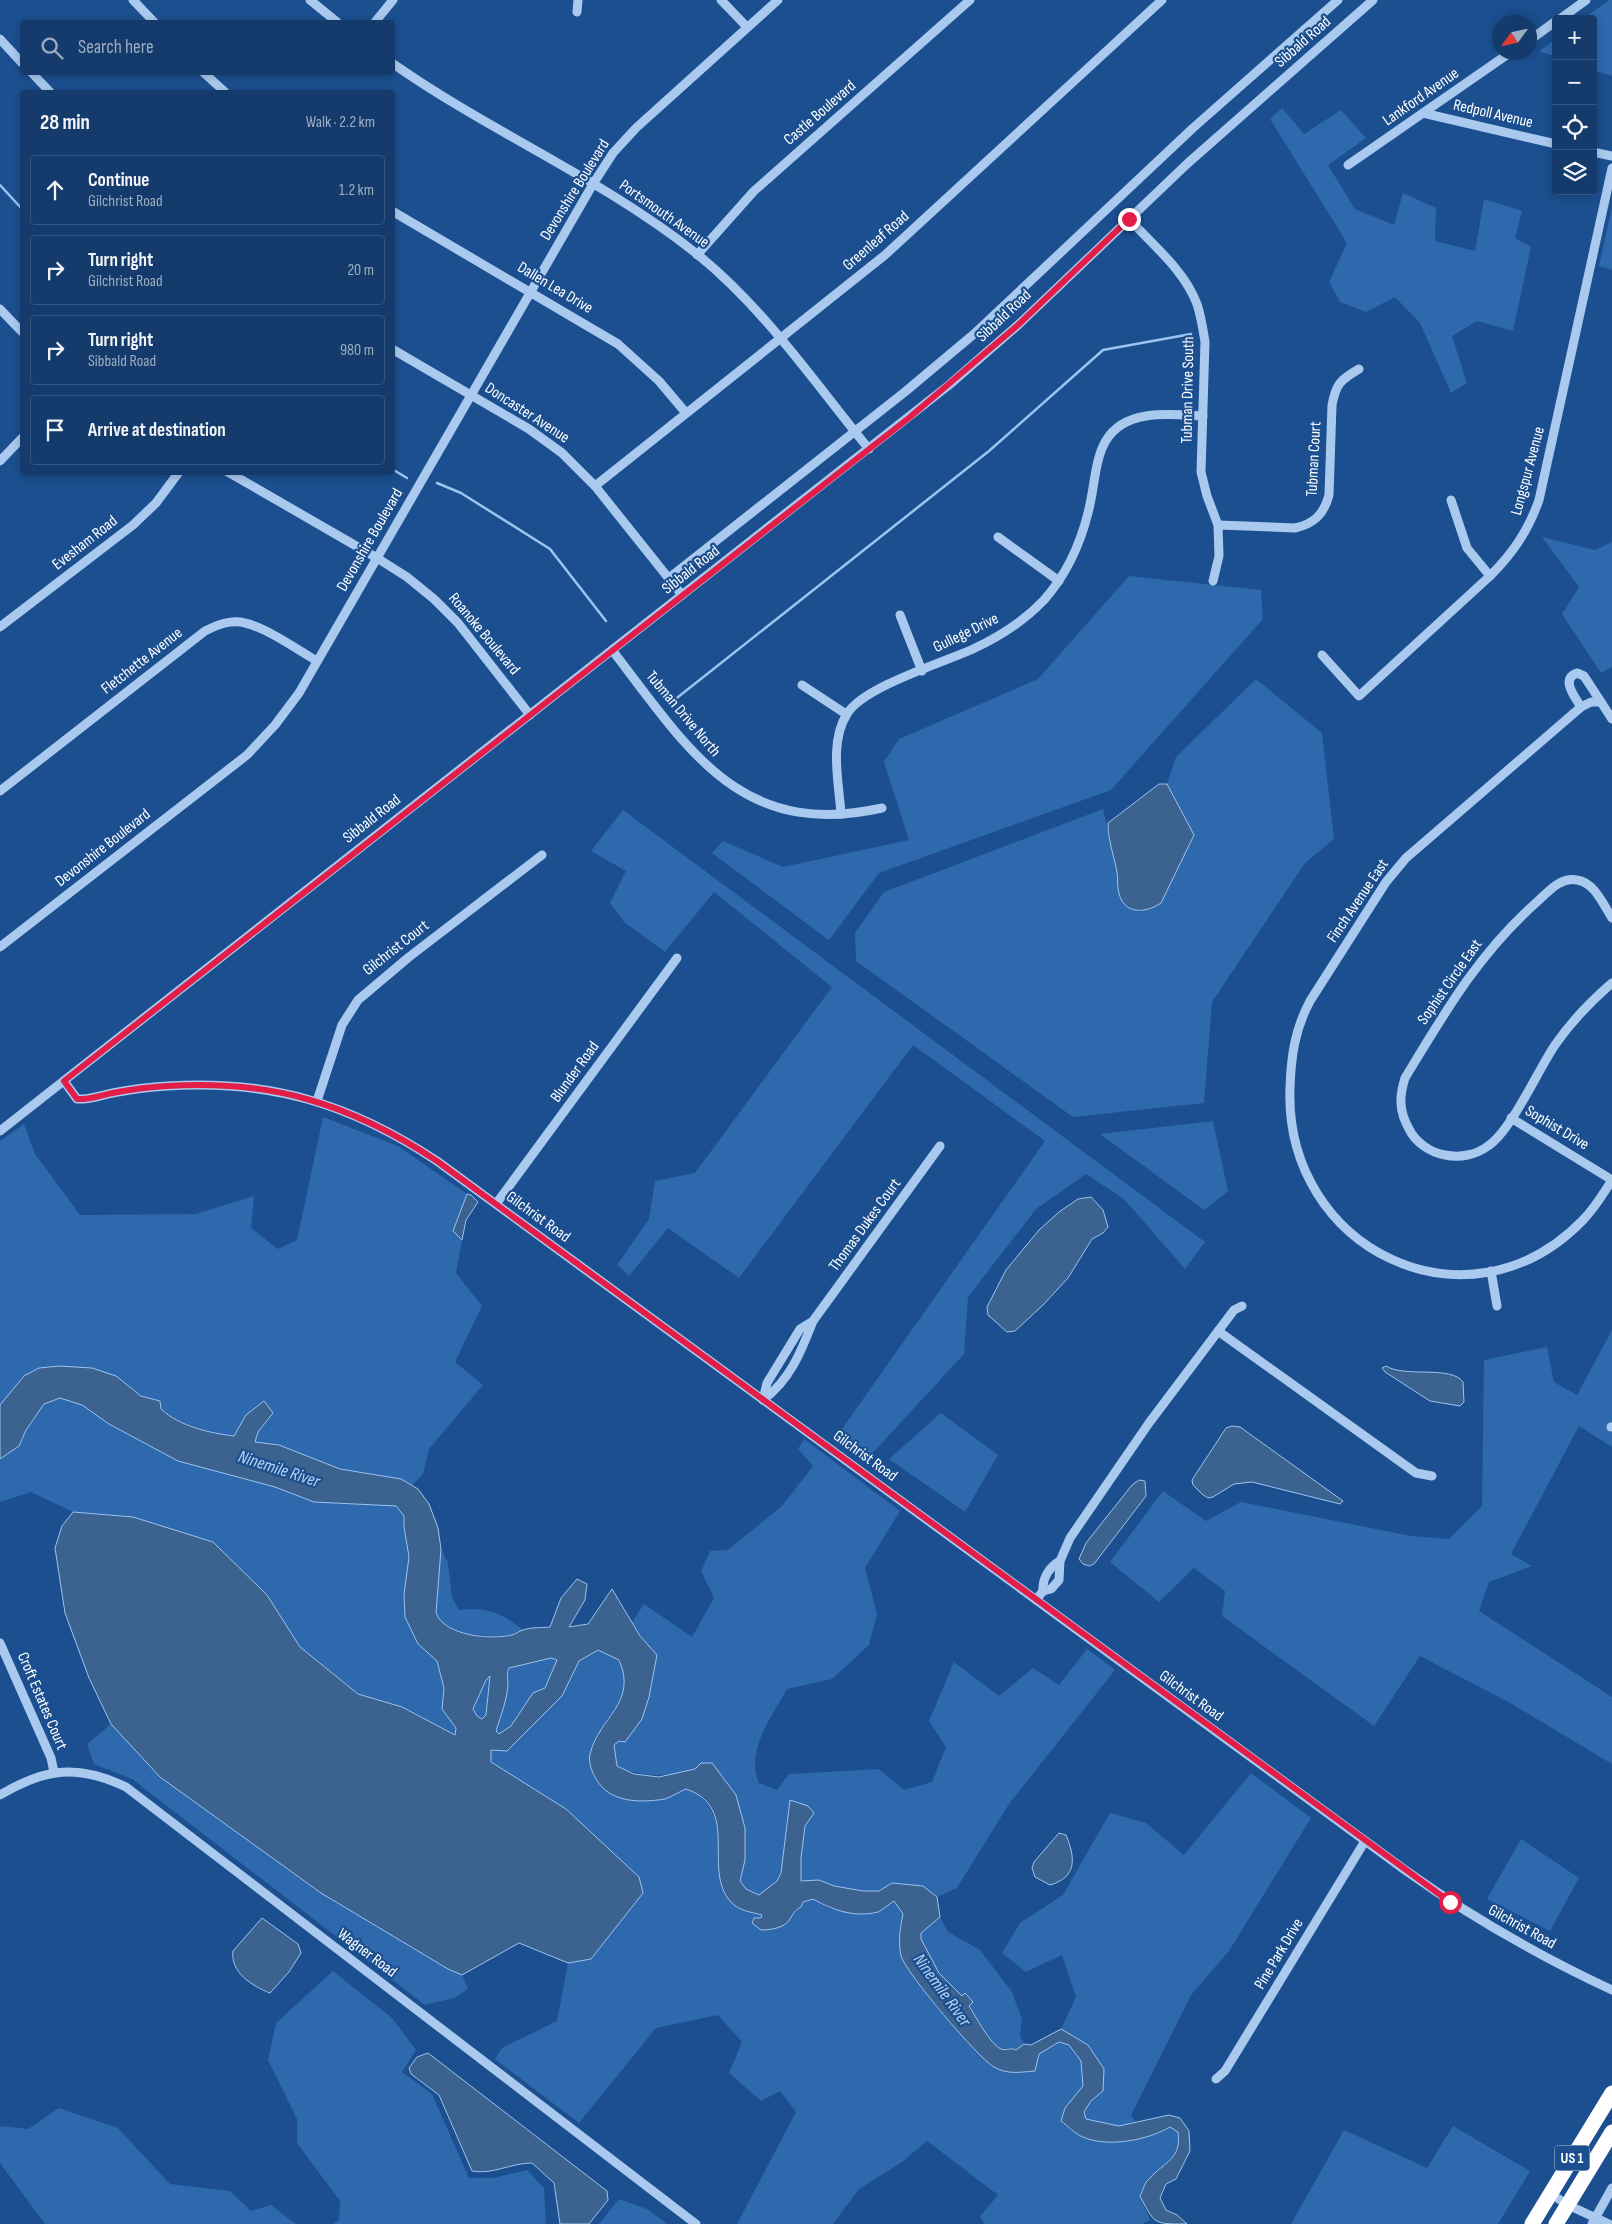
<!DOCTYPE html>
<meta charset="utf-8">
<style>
:root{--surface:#143b6b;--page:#1d4271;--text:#f1f3f6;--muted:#9dadc1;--line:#33557e}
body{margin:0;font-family:"Sofia Sans Condensed",sans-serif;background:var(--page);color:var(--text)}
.controls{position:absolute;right:15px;top:15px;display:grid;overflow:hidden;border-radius:5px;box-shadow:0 2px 8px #0003}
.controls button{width:45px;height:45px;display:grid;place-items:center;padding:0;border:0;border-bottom:1px solid var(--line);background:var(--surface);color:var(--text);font:25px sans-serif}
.compass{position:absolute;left:1492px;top:15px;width:45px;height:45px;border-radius:50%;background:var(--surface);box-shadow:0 2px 8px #0003;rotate:237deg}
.stop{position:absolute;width:15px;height:15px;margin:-11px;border:4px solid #e11d48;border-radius:50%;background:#fff}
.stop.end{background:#e11d48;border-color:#fff;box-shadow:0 1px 5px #0008}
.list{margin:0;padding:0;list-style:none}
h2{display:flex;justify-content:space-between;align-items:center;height:65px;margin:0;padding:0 20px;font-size:21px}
h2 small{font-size:16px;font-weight:400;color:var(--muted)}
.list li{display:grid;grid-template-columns:32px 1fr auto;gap:15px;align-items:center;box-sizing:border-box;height:70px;margin:0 10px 10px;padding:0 10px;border:1px solid var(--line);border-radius:5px}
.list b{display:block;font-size:19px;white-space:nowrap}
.list p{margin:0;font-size:16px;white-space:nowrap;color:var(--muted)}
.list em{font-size:16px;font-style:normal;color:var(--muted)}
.icon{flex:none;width:28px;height:28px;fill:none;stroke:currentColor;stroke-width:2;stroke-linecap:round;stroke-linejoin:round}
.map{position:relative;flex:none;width:1612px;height:2224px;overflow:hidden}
.search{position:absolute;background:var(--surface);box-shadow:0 2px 8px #0003;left:20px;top:20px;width:375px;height:55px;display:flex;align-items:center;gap:12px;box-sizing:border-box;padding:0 18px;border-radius:5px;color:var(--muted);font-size:19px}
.panel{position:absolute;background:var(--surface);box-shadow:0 2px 8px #0003;left:20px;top:90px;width:375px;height:385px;border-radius:5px}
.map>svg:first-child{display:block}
.green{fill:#2e69ad}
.water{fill:#3c6290;stroke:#9cc4f0;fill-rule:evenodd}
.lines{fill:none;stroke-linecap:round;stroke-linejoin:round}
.stream{stroke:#9cc4f0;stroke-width:2.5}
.minor{stroke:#a9c9ee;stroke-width:9}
.highway{stroke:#fff;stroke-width:15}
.route{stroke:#e11d48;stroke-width:6}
.labels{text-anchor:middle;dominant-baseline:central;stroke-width:4.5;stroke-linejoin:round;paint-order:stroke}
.shield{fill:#1b4f8f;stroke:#bbcadd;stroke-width:1}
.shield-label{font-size:15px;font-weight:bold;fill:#fff}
.street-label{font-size:16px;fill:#fff;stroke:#1b4f8f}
.water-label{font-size:18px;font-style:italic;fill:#b5d3f5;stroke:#1b4f8f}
</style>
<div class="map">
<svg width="1612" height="2224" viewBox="0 0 1612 2224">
<rect width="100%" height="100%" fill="#1b4f8f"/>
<g class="green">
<path d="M1609,0H1612V76L1593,70V19H1583Z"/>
<path d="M1556,39V57L1539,51Z"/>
<path d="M1282,108L1304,134L1341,110L1366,138L1328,165L1355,209L1394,225L1403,193L1436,208L1435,241L1475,251L1484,199L1522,211L1515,238L1531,247L1513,331L1477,321L1452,336L1467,383L1451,393L1420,323L1395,297L1366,312L1340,302L1329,282L1347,243L1270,119Z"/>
<path d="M1612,207V270L1599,266Z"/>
<path d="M1542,537L1595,550L1612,542V667L1601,673L1562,614L1579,587Z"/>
<path d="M1129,576L1261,590L1263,619L1111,790L879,873L829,940L712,853L723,841L783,867L909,840L884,762L899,739L1038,679Z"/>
<path d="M1256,679L1322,733L1334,839L1305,863L1212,1002L1204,1103L1073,1117L856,961L855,933L884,892L1103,809L1118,874V889L1121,898L1129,908L1141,912L1194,836L1167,784L1176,757Z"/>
<path d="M623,810L1205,1242L1185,1269L1124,1199L1086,1174L1036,1209L968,1297L964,1354L868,1458L837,1436L1045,1141L913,1045L739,1278L668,1228L629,1276L617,1265L649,1219L655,1181L695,1173L832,987L714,892L665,952L624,922L610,903L626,871L591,851Z"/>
<path d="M323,1117L398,1146L467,1194L453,1231L462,1240L456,1273L482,1306L455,1362L483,1385L429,1449L423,1474L412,1485L401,1479L340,1469L279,1445L254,1442L258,1432L273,1413L246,1415L234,1436C209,1433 179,1426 161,1409L160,1401L141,1396L116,1376L12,1393L0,1405V1141L24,1124L35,1154L80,1215L196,1214L254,1196L251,1228L278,1249L297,1240Z"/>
<path d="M1213,1121L1228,1191L1204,1210L1100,1134Z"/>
<path d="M1612,1330V1447L1579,1426L1511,1554L1532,1566L1489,1582L1479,1611L1612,1697V1764L1512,1704L1420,1656L1374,1726L1222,1616L1225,1591L1194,1568L1159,1602L1110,1562L1163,1491L1206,1521L1241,1502L1411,1536L1449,1539L1482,1506L1484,1360L1547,1347L1554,1382L1577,1395Z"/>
<path d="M60,1398L82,1405L109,1424L178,1461L275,1487L314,1502L396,1506L404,1516V1527L409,1557L404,1594L405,1617L418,1644L437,1661L444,1688L442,1709L456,1727V1735L402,1707L358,1694L300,1647L267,1595L133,1517L73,1512L31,1492L0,1502V1459L19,1446L26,1430L44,1404Z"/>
<path d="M941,1413L998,1455L965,1512L889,1459Z"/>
<path d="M804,1439L900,1511L865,1568L877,1614L869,1645L832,1679L787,1689C772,1717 745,1750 759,1783L777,1790L789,1774L879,1769L904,1790L932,1782L946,1747L929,1721L954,1662L999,1696L1033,1668L1059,1685L1087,1649L1115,1670L1009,1804L957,1888L937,1897L923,1886L892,1883L879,1891H863L834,1886L819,1880L801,1881V1858L805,1826L790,1801L781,1873L777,1880L760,1895L746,1889L740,1881L745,1860L712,1763C677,1776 652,1781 617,1766L614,1745L649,1697L657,1656L640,1636L632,1622L644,1604L692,1637L714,1598L701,1571L710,1551L728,1550L782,1506L813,1466L798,1449Z"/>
<path d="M441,1549L448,1563L452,1597L459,1610C486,1606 502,1613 523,1630C509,1638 494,1636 478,1635C467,1634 447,1631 439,1621C429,1609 439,1564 441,1549Z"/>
<path d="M598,1650L619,1660C633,1693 616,1704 601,1730C596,1738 593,1747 589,1755L667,1798L686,1789C711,1798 718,1819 719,1845C720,1851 717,1858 718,1864C719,1873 739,1902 745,1911L762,1915V1918L752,1923L794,1911L801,1907L803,1902L813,1899L830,1909L879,1912L894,1900L903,1914L899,1932L915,1978L936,2007L993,2067L1039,2054L1059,2042L1069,2045L1081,2061L1083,2086L1065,2108L1061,2121L1082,2137L1158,2134L1170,2127L1178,2132C1181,2159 1164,2162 1149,2179C1145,2183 1143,2191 1140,2196L1150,2220L1142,2224H984L980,2216L998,2195L927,2141L902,2162L859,2189L833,2224H737L796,2112L780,2091L761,2101L729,2073L742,2042L718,2015L656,2028L579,2123L495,2059L502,2048L557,2021L568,1963L591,1959L642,1893L491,1762V1750L562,1696L579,1661Z"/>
<path d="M551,1658L557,1660L545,1689L533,1694L511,1726L499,1734L496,1731C501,1715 507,1700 508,1684C508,1677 506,1673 510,1668Z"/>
<path d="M490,1675L486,1716L482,1720L477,1716L473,1710L486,1680Z"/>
<path d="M111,1724L160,1777L321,1893L448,1969L462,1975L468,1989L454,1998L425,2005L132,1779L94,1764L87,1744Z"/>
<path d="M1251,1773L1311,1818L1229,1951L1191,1995L1131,2115L1136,2122L1119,2126L1086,2119L1084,2112L1091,2101L1103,2091L1088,2045L1061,2029L1076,1997L1062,1955L1026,1972L1002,1953L1020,1923L1063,1895L1110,1813L1146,1823L1184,1855Z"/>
<path d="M1521,1839L1579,1878L1550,1931L1487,1899Z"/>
<path d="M940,1917L948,1932L980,1950L1012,1992L1022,2019L1020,2036L1024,2044L1016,2050C1010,2046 1004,2051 997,2047C988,2041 976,2016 969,2006L973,2002L965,1993L962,1996C947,1981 920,1956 921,1933Z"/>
<path d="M333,1971L392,2018L416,2050L402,2072L432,2094L469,2178H494L527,2170L544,2188L546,2224H333L339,2220L340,2201L297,2143V2119L268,2060L276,2023Z"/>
<path d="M59,2108L118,2128L170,2184L230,2191L251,2211L271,2205L296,2224H45L0,2163V2126L28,2129Z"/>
<path d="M1453,2126L1530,2171L1498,2224H1291L1344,2130L1427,2168Z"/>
<path d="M619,2199L647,2209L667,2224H599Z"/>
</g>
<g class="water">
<path d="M1159,784H1167L1194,835L1161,903C1143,915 1121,914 1118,888C1117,883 1118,877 1117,872C1114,856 1108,840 1108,823Z"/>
<path d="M467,1194L471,1195L478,1202L466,1220L462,1240L453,1231Z"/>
<path d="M1091,1197L1103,1210L1108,1227L1103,1233L1092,1239L1068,1278L1043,1305L1015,1331L1007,1332L988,1315L987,1307L1006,1270L1039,1230L1059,1212L1078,1199Z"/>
<path d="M59,1366L92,1368L116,1376L141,1396L160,1401L161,1409C179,1426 209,1433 234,1436L246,1415L264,1401L273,1413L258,1432L255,1442L279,1445L340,1469L401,1479L418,1489L429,1504L438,1528L441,1549L436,1613C445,1636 490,1640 512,1635C516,1634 519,1631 523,1630C531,1627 541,1628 550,1627L561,1598L577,1579L587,1584L585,1600L569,1627L588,1624L612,1589L640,1636L657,1655L649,1697L642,1719L625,1742L619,1741L614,1745L617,1766L634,1774L659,1777L695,1769L701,1763H712L736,1795L745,1828V1860L740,1881L746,1889L759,1895L777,1881L781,1873L790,1800L808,1806L814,1813L805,1826L801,1858V1881L819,1880L834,1886L863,1891H879L892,1883L923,1886L937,1897L940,1917L921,1933V1939L939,1973L962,1996L965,1993L973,2002L969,2006C976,2017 990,2044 1001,2049C1006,2051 1011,2047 1016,2050L1024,2044L1031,2045L1061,2029L1088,2045L1104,2069L1103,2091L1091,2101L1084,2112L1086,2119L1119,2126L1169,2115L1180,2118L1189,2131L1190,2151L1176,2179L1166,2184L1160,2198L1166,2210L1177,2215L1187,2224C1152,2224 1155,2224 1140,2196C1143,2191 1144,2183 1149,2179C1164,2162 1182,2159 1178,2132L1170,2127C1148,2140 1108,2148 1083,2137C1075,2134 1068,2126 1061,2121L1065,2108L1083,2086L1081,2061L1069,2045L1059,2042L1039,2054L1035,2071C1021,2072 1008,2075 994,2067C978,2058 906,1973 901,1956C898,1942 900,1928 903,1914L894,1901C889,1904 883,1910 878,1912C854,1918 833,1910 813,1899L803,1902L801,1907C794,1911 794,1913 790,1919C785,1928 770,1930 761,1930L752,1923L754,1918H761L762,1915C751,1912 739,1911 731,1902C701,1870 742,1808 686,1789C679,1792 671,1797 665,1799C640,1803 610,1803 596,1779C592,1772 588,1762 590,1754C599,1717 638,1703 619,1660L598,1650L579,1661L562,1696L507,1751L491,1750V1762L566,1809L639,1877L643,1893L591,1959L568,1963L519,1943L462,1975L448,1969L321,1893L160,1777L111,1724L89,1678L65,1613L55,1548L62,1526L73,1512L133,1517L213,1542L267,1595L300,1647L358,1694L402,1707L455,1735L456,1728L442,1709L444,1688L437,1661L418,1644L405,1617L404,1594L409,1557L404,1527V1516L396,1506L314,1502L275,1487L178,1461L109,1424L82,1405L60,1398L44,1404L26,1430L19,1446L0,1459V1405L24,1376L39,1368ZM551,1658L557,1660L545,1688L533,1693L511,1726L499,1734L496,1731C501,1715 507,1700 508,1684C508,1678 506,1673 509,1668ZM490,1676L486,1715L482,1719L477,1716L473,1709L486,1680Z"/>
<path d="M1386,1366C1405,1378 1451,1365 1463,1382L1464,1402L1460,1406L1430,1401L1385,1372L1382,1368Z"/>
<path d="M1232,1426L1240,1427L1343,1501L1340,1504L1252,1482L1234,1484L1213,1497L1208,1498L1202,1494L1193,1485L1192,1480L1226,1428Z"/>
<path d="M1139,1480L1145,1481L1146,1496L1094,1564L1089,1566L1083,1564L1079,1559L1086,1543L1132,1485Z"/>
<path d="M1059,1833L1066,1835C1075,1857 1078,1877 1050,1885L1035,1877L1032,1868L1034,1862Z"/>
<path d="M262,1918L298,1944L301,1953L289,1972L270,1993C252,1986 230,1972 233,1951Z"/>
<path d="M428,2053L607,2191L608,2200L589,2224H560L554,2183L532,2163C511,2163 492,2175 472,2171L439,2095L411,2074L409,2068L417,2057Z"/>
</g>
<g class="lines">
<g class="stream">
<path d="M0,185L22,209"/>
<path d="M392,469L407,478"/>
<path d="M437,483L461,493L550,549L606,621"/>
<path d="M673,701L989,451L1103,350L1191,334"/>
</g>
<g class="minor">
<path d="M133,0L154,22"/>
<path d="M310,0L337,22"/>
<path d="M721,0L747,27"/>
<path d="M577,12L578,0"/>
<path d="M1560,19L1586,0"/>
<path d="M375,22L393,0"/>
<path d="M0,39L22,63"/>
<path d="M1530,40L1556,21"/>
<path d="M392,63C490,132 603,179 697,254C765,309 814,382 869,449"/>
<path d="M31,72L50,92"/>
<path d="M203,72L225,92"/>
<path d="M1423,113L1556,144"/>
<path d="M1593,152L1612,156"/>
<path d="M1348,165L1511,52"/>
<path d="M392,211L618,344L659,381L686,413"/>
<path d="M1129,219C1153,245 1184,270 1197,304C1201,316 1203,329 1205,342L1201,472L1207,496L1218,525L1219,556L1213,581"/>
<path d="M697,255L754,191L970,0"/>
<path d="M0,309L22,332"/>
<path d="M392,349L529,429L562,453L595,486L682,595"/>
<path d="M0,461L22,438"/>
<path d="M228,472L377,558L407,577L434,599L458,623L530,715"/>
<path d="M595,486L885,255L1162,0"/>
<path d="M1451,500L1467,548L1490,576"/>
<path d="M1218,525L1295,528C1314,524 1324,514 1329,495L1332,405C1336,384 1340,380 1359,369"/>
<path d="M998,537L1059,581"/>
<path d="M669,578L906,391L974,334L1193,128L1338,0"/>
<path d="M900,615L922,671"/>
<path d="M0,627L133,525L156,503L179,472"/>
<path d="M612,650C688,748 739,840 882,808"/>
<path d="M1322,655L1359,696L1490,576C1513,553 1528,531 1539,500L1612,168"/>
<path d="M802,685L846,714"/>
<path d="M1581,707C1575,697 1560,679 1577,673L1584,676L1601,702"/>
<path d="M1612,719L1601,702H1591L1581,707L1406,858L1386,882L1310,1001C1295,1029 1291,1056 1290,1088C1284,1249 1468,1339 1583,1220C1595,1208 1603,1194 1612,1180"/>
<path d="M0,791L205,631C217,625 231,619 245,623C267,628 298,650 317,661"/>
<path d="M841,814C839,783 829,742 847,714C863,687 942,663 973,649C999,637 1024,621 1044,600C1066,575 1080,545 1088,513C1099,472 1091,425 1146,416C1165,413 1184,415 1203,416"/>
<path d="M1612,918C1603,904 1594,882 1577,880C1560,877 1549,891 1538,901C1479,953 1445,1012 1405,1078C1399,1097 1399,1111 1409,1129C1415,1142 1431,1153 1445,1155C1460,1158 1476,1155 1488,1146C1511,1131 1538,1070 1555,1045C1571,1022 1591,1001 1612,983"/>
<path d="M0,947L247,755L275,725L299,693L593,184L613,153L636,128L778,0"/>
<path d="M64,1081L77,1099C91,1100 104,1094 118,1092C134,1089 151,1087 167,1086C270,1079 351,1104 437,1161L1405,1870C1471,1917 1539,1956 1612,1990"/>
<path d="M317,1101L342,1025L358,1000L409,957L542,855"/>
<path d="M1511,1118L1612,1180"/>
<path d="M0,1131L949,385L1018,325L1188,163L1373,0"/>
<path d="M496,1204L677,958"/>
<path d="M1491,1271L1497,1306"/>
<path d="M1218,1331L1416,1473L1432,1476"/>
<path d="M763,1400C790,1380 801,1352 813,1321L940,1146"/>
<path d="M763,1400L767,1383L800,1329L813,1321"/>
<path d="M1611,1427H1612"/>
<path d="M1043,1591C1042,1579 1049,1567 1060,1561"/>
<path d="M1036,1600L1043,1591L1051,1589L1059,1580L1060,1561L1070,1538L1149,1423L1234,1310L1242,1306"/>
<path d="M0,1643L51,1758L54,1772"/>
<path d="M0,1795C45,1768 78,1764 126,1787L696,2224"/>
<path d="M1216,2079L1225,2071L1365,1841"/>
<path d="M1551,2194L1568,2205L1609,2224"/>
<path d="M1592,2224L1612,2188"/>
</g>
<g class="highway">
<path d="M1532,2224L1612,2093"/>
<path d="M1556,2224L1612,2132"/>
</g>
</g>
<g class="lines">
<path class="route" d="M1129,219L1018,325L910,417L64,1081L77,1099C91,1100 104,1094 118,1092C134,1089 151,1087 167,1086C270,1079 351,1104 437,1161L1450,1902"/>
</g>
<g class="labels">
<rect class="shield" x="1554.5" y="2145.5" width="35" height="25" rx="4"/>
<g class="shield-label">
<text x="1572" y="2158">US 1</text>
</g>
<g class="street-label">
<text transform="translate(1303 42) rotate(-41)">Sibbald Road</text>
<text transform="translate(1421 97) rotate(-35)">Lankford Avenue</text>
<text transform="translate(820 113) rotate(-41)">Castle Boulevard</text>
<text transform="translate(1493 114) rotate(13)">Redpoll Avenue</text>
<text transform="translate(575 190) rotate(-58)">Devonshire Boulevard</text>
<text transform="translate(664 214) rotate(35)">Portsmouth Avenue</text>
<text transform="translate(876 241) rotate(-41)">Greenleaf Road</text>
<text transform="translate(555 288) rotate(31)">Dallen Lea Drive</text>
<text transform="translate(1004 316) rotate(-43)">Sibbald Road</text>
<text transform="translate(1188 390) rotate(-89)">Tubman Drive South</text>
<text transform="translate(527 413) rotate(33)">Doncaster Avenue</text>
<text transform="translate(1314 459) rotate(-87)">Tubman Court</text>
<text transform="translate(1528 471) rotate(-75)">Longspur Avenue</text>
<text transform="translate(370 540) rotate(-60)">Devonshire Boulevard</text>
<text transform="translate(85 543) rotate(-38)">Evesham Road</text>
<text transform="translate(691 570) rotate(-38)">Sibbald Road</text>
<text transform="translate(966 633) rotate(-26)">Gullege Drive</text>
<text transform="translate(484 634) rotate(50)">Roanoke Boulevard</text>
<text transform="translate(142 661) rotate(-38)">Fletchette Avenue</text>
<text transform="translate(683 714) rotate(50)">Tubman Drive North</text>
<text transform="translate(372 819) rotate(-38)">Sibbald Road</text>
<text transform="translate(103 848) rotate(-38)">Devonshire Boulevard</text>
<text transform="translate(1358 901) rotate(-56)">Finch Avenue East</text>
<text transform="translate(396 948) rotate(-38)">Gilchrist Court</text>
<text transform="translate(1450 982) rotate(-55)">Sophist Circle East</text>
<text transform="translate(575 1072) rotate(-54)">Blunder Road</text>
<text transform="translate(1557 1128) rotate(31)">Sophist Drive</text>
<text transform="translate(538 1217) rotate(36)">Gilchrist Road</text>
<text transform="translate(865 1225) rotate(-54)">Thomas Dukes Court</text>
<text transform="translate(865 1456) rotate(36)">Gilchrist Road</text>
<text transform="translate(1191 1696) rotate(36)">Gilchrist Road</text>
<text transform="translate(42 1701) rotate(67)">Croft Estates Court</text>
<text transform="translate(1522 1927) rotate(29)">Gilchrist Road</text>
<text transform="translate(367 1953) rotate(37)">Wagner Road</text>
<text transform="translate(1279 1954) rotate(-59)">Pine Park Drive</text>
</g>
<g class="water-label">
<text transform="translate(279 1469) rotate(18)">Ninemile River</text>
<text transform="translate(942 1990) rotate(54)">Ninemile River</text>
</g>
</g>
</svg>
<div class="controls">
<button>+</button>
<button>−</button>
<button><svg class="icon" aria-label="locate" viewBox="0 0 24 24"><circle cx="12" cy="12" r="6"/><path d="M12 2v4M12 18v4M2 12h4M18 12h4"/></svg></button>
<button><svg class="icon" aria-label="layers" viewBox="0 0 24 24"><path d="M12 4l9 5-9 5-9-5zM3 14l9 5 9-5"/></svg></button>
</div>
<svg class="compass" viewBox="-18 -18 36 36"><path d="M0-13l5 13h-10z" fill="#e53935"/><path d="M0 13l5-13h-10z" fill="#9dadc1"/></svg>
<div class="stop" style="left:1450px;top:1902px"></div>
<div class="stop end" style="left:1129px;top:219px"></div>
<div class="search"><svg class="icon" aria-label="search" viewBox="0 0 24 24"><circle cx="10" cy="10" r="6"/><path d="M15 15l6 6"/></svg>Search here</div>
<section class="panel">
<h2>28 min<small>Walk · 2.2 km</small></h2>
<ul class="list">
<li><svg class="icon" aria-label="ahead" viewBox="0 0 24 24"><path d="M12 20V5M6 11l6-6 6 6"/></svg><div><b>Continue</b><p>Gilchrist Road</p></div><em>1.2 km</em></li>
<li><svg class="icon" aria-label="right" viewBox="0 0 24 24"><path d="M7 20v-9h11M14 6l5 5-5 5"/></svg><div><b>Turn right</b><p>Gilchrist Road</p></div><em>20 m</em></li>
<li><svg class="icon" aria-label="right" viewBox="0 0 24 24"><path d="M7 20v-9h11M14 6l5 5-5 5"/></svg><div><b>Turn right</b><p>Sibbald Road</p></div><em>980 m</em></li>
<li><svg class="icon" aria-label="arrive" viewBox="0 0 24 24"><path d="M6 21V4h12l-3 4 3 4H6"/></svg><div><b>Arrive at destination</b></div></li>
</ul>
</section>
</div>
